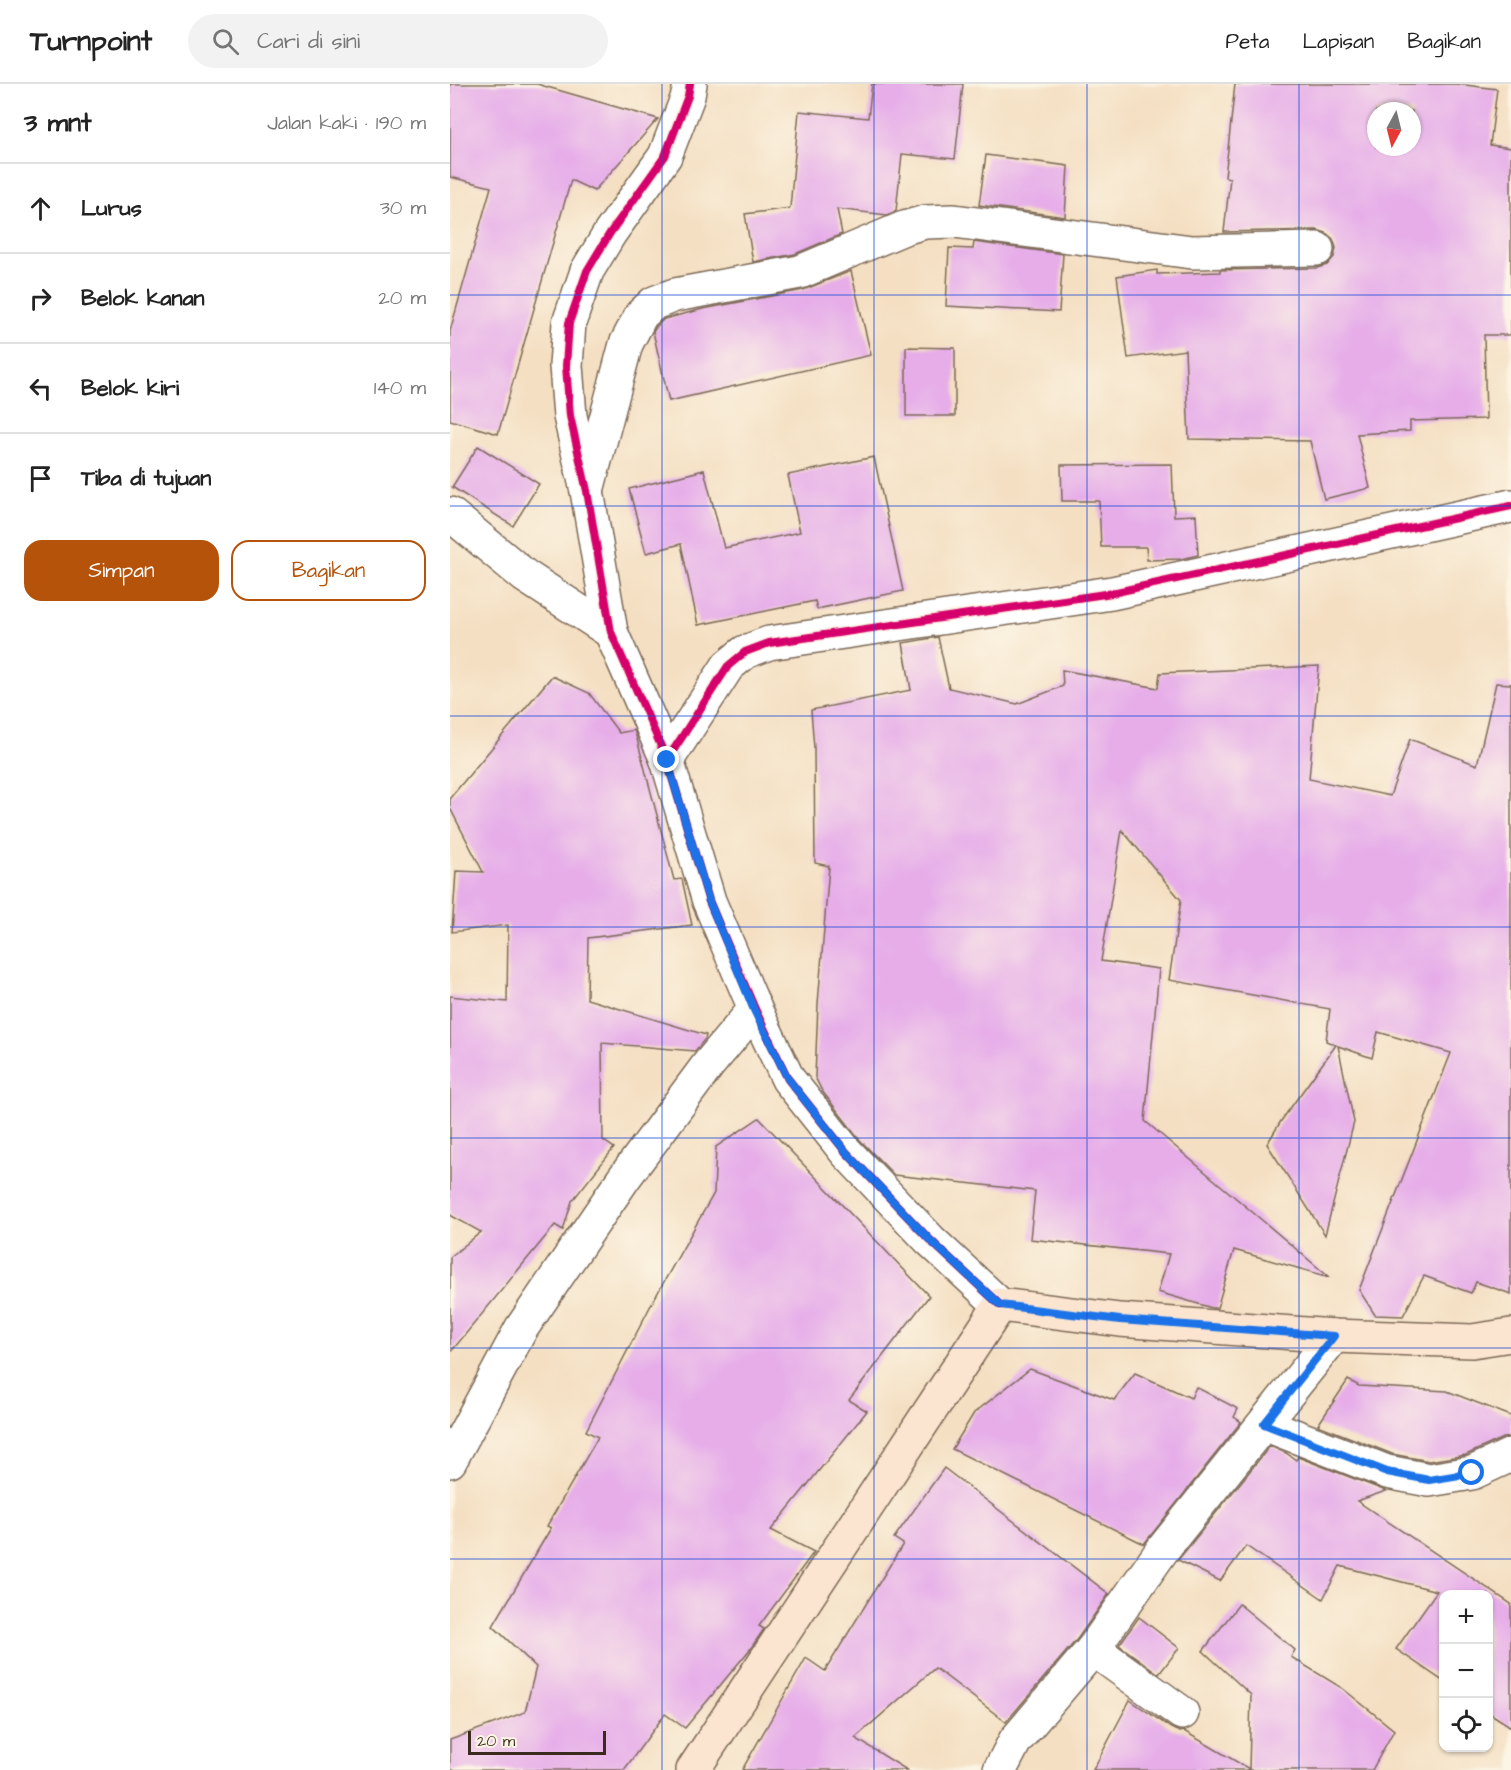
<!DOCTYPE html>
<html lang="id">
<meta charset="utf-8">
<style>
:root{--surface:#fff;--page:#f2f2f2;--text:#222;--muted:#767676;--line:#e0e0e0;--accent:#b45309}
body{margin:0;font-family:"Architects Daughter",sans-serif;background:var(--page);color:var(--text)}
.controls{position:absolute;right:18px;bottom:18px;display:grid;overflow:hidden;border-radius:12px;box-shadow:0 2px 4px #0004}
.controls button{width:54px;height:54px;display:grid;place-items:center;padding:0;border:0;border-bottom:2px solid var(--line);background:var(--surface);color:var(--text);font:30px sans-serif}
.compass{position:absolute;left:917px;top:18px;width:54px;height:54px;border-radius:50%;background:var(--surface);box-shadow:0 2px 4px #0004;rotate:187deg}
.scale{position:absolute;left:18px;bottom:15px;width:138px;box-sizing:border-box;padding-left:6px;border:3px solid #3b2a1e;border-top:0;font-size:16px;line-height:21px;white-space:nowrap;color:#3b2a1e;-webkit-text-stroke:4px #fcf5e5;paint-order:stroke}
.stop{position:absolute;width:18px;height:18px;margin:-14px;border:4px solid #1a73e8;border-radius:50%;background:#fff}
.stop.end{background:#1a73e8;border-color:#fff;box-shadow:0 2px 6px #0008}
.list{margin:0;padding:0;list-style:none}
h2{display:flex;justify-content:space-between;align-items:center;height:78px;margin:0;padding:0 24px;font-size:26px}
h2 small{font-size:20px;font-weight:400;color:var(--muted)}
.list li{display:grid;grid-template-columns:39px 1fr auto;gap:18px;align-items:center;box-sizing:border-box;height:90px;padding:0 24px;border-top:2px solid var(--line)}
.list b{display:block;font-size:22px;white-space:nowrap}
.list em{font-size:20px;font-style:normal;color:var(--muted)}
.actions{display:flex;gap:12px;padding:18px 24px}
.actions a{flex:1;padding:14px 0;border:2px solid var(--accent);border-radius:18px;text-align:center;font-size:21px;color:var(--accent)}
.actions .main{background:var(--accent);color:#fff}
.icon{flex:none;width:33px;height:33px;fill:none;stroke:currentColor;stroke-width:2;stroke-linecap:round;stroke-linejoin:round}
.map{position:relative;flex:none;width:1061px;height:1686px;overflow:hidden}
header{display:flex;align-items:center;gap:36px;box-sizing:border-box;height:84px;padding:0 30px;background:var(--surface);border-bottom:2px solid var(--line)}
header strong{font-size:28px}
nav{display:flex;gap:33px;margin-inline-start:auto;font-size:21px}
.search{width:420px;height:54px;background:var(--page);display:flex;align-items:center;gap:15px;box-sizing:border-box;padding:0 21px;border-radius:33px;color:var(--muted);font-size:22px}
main{display:flex}
aside{flex:1;background:var(--surface)}
.map>svg:first-child{display:block}
.building{fill:#e6ade9;fill-rule:evenodd}
.lines{fill:none;stroke-linecap:round;stroke-linejoin:round}
.street-casing{stroke:#7c6957;stroke-width:36}
.secondary-casing{stroke:#7c6957;stroke-width:36}
.street{stroke:#fff;stroke-width:33}
.secondary{stroke:#fce5d0;stroke-width:33}
.cycleway-casing{stroke:#fcf5e5;stroke-width:11}
.cycleway{stroke:#d6006c;stroke-width:8}
.route{stroke:#1a73e8;stroke-width:8}
.grid{fill:none;stroke:#1d4ed8;stroke-width:1.5;stroke-opacity:0.55}
</style>
<header>
<strong>Turnpoint</strong>
<div class="search"><svg class="icon" aria-label="search" viewBox="0 0 24 24"><circle cx="10" cy="10" r="6"/><path d="M15 15l6 6"/></svg>Cari di sini</div>
<nav><a>Peta</a><a>Lapisan</a><a>Bagikan</a></nav>
</header>
<main>
<aside>
<h2>3 mnt<small>Jalan kaki · 190 m</small></h2>
<ul class="list">
<li><svg class="icon" aria-label="ahead" viewBox="0 0 24 24"><path d="M12 20V5M6 11l6-6 6 6"/></svg><div><b>Lurus</b></div><em>30 m</em></li>
<li><svg class="icon" aria-label="right" viewBox="0 0 24 24"><path d="M7 20v-9h11M14 6l5 5-5 5"/></svg><div><b>Belok kanan</b></div><em>20 m</em></li>
<li><svg class="icon" aria-label="left" viewBox="0 0 24 24"><path d="M17 20v-9H6M10 6l-5 5 5 5"/></svg><div><b>Belok kiri</b></div><em>140 m</em></li>
<li><svg class="icon" aria-label="arrive" viewBox="0 0 24 24"><path d="M6 21V4h12l-3 4 3 4H6"/></svg><div><b>Tiba di tujuan</b></div></li>
</ul>
<div class="actions"><a class="main">Simpan</a><a>Bagikan</a></div>
</aside>
<div class="map">
<svg width="1061" height="1686" viewBox="0 0 1061 1686">
<rect width="100%" height="100%" fill="#fcf5e5"/>
<filter id="ink" filterUnits="userSpaceOnUse"><feTurbulence type="fractalNoise" baseFrequency=".0167" numOctaves="2"/><feDisplacementMap in="SourceGraphic" scale="12" xChannelSelector="R" yChannelSelector="G"/><feConvolveMatrix kernelMatrix="1 2 1 2 8 2 1 2 1" color-interpolation-filters="sRGB"/></filter>
<filter id="wash" filterUnits="userSpaceOnUse"><feTurbulence type="fractalNoise" baseFrequency=".008" numOctaves="4" result="noise"/><feDisplacementMap in="SourceGraphic" scale="24" xChannelSelector="R" yChannelSelector="G"/><feGaussianBlur stdDeviation="1.35" result="paint"/><feColorMatrix in="noise" values="0 0 0 0 0 0 0 0 0 0 0 0 0 0 0 0 0 1.4 0 .05"/><feComposite in="paint" operator="in"/></filter>
<g filter="url(#wash)">
<rect width="100%" height="100%" fill="#f4dfc2"/>
<g id="blocks">
<g class="building">
<path d="M0,0H87L208,35L144,107L121,96L48,350L0,336V247L41,103L0,93Z"/>
<path d="M422,0H513L505,75L452,70L446,127L437,131L387,125L392,150L345,170L303,178L295,130L340,124L349,27L418,34Z"/>
<path d="M785,0H1007L1047,5L1040,61L1061,64V251H1034L1036,335L960,337V347L907,350L920,404L874,415L860,357L739,355L735,266L678,274L667,192L707,186V190L770,188V186L867,184L877,181L884,173L886,164L883,155L876,149L867,146L774,148L780,94L775,93ZM926,27H962V63H926Z"/>
<path d="M536,71L618,82L615,133L529,121Z"/>
<path d="M524,158L613,170L609,228L496,222L499,164L523,165Z"/>
<path d="M401,187L421,271L219,317L203,248L206,243L214,235L253,225L353,206Z"/>
<path d="M456,263L505,264V332H456Z"/>
<path d="M28,362L89,400L63,442L2,403Z"/>
<path d="M424,373L453,507L367,525L365,517L248,541L231,460L196,469L179,405L254,386L274,464L350,448L338,391Z"/>
<path d="M722,380L724,432L746,431L748,471L731,475L697,476L696,463H651L649,417H612L611,381Z"/>
<path d="M488,553L499,604L567,620L613,602L612,586L708,604L710,589L869,582L859,695L940,712L960,655L1027,681L1046,599L1061,600V1210L1026,1198L1021,1209L974,1192L953,1232L925,1231L909,1206L1001,969L928,948L922,974L888,962L904,1038L875,1151L817,1060L831,1037L886,961L876,957L880,925L719,896L731,816L672,746L651,877L709,885L695,1037L879,1193L784,1166L767,1224H762L708,1208L719,1170L580,1155L585,1107L444,1091L410,1056L372,1007L365,993L368,920L379,782L365,779L364,664L361,626L461,606L453,559Z"/>
<path d="M102,592L139,609L169,649L184,646L187,655L224,796L232,795L242,841L138,854L137,915L256,951L255,955L245,967L152,959L153,1056L164,1064L122,1117L113,1146L105,1141L0,1269V1173L31,1148L0,1131V912L57,918L58,841L2,848L6,787L33,788L0,724V714Z"/>
<path d="M309,1034L479,1212L399,1316L417,1327L321,1446L364,1468L309,1542L314,1545L301,1564L235,1644L215,1630L174,1686H0V1656L75,1628L86,1583L43,1542L101,1444L97,1442L148,1353L136,1347L202,1219L264,1109L266,1063Z"/>
<path d="M580,1285L664,1316L685,1289L741,1314L746,1303L788,1325L784,1333L791,1338L694,1460L502,1365L524,1329Z"/>
<path d="M898,1296L909,1302L997,1307L1061,1332V1353L1053,1354L1016,1371L979,1377L942,1370L868,1341Z"/>
<path d="M820,1362L836,1369L846,1376L848,1373L936,1407L907,1417L1061,1520V1643L1038,1628V1510H993V1597L946,1565L987,1507L890,1482L873,1515L796,1462L770,1497L728,1476Z"/>
<path d="M494,1384L659,1510L628,1554L556,1638L485,1584L405,1654L457,1686H292L356,1574L375,1587L453,1460L444,1454Z"/>
<path d="M789,1520L845,1566L841,1573L892,1604L944,1646L922,1686H643L680,1616L721,1644L730,1648L734,1647L799,1685L801,1611L753,1567Z"/>
<path d="M689,1533L729,1564L709,1590L669,1561Z"/>
</g>
</g>
</g>
<g filter="url(#ink)">
<use href="#blocks" fill-opacity="0" stroke="#7c6957" stroke-width="1.5"/>
<g class="lines">
<defs>
<g id="street">
<path d="M240,0L238,12L215,72L160,149L137,187L119,239L116,282L120,332L137,407L161,548L217,676L259,817L305,925L338,995L396,1068L480,1156L550,1221"/>
<path d="M138,403L176,260L191,231L204,219L225,211L350,188L454,144L475,138L504,137L742,168L867,165"/>
<path d="M0,430L75,492L161,548"/>
<path d="M217,676L278,582L295,568L319,559L662,509L1061,422"/>
<path d="M814,1340L937,1388L979,1396L1022,1389L1061,1371"/>
<path d="M0,1377L71,1245L174,1094L258,981L305,925"/>
<path d="M643,1565L732,1629"/>
<path d="M550,1686L565,1657L643,1565L713,1465L884,1252"/>
</g>
<path id="secondary" d="M243,1686L550,1221L670,1236L884,1252L1022,1257L1061,1251"/>
</defs>
<use href="#street" class="street-casing"/>
<use href="#secondary" class="secondary-casing"/>
<use href="#street" class="street"/>
<use href="#secondary" class="secondary"/>
<defs>
<g id="cycleway">
<path d="M240,0L238,12L215,72L160,149L137,187L119,239L116,282L120,332L137,407L161,548L217,676L259,817L305,925L338,995L396,1068L480,1156L550,1221"/>
<path d="M217,676L278,582L295,568L319,559L662,509L1061,422"/>
</g>
</defs>
<use href="#cycleway" class="cycleway-casing"/>
<use href="#cycleway" class="cycleway"/>
</g>
</g>
<g class="lines" filter="url(#ink)">
<path class="route" d="M217,676L259,817L304,926L338,995L396,1068L480,1156L550,1221L670,1236L884,1252L814,1340L937,1388L979,1396L1022,1389"/>
</g>
<path class="grid" d="M212,0V1686M424,0V1686M637,0V1686M849,0V1686M0,211H1061M0,422H1061M0,632H1061M0,843H1061M0,1054H1061M0,1264H1061M0,1475H1061"/>
</svg>
<div class="controls">
<button>+</button>
<button>−</button>
<button><svg class="icon" aria-label="locate" viewBox="0 0 24 24"><circle cx="12" cy="12" r="6"/><path d="M12 2v4M12 18v4M2 12h4M18 12h4"/></svg></button>
</div>
<svg class="compass" viewBox="-18 -18 36 36"><path d="M0-13l5 13h-10z" fill="#e53935"/><path d="M0 13l5-13h-10z" fill="#767676"/></svg>
<div class="scale">20 m</div>
<div class="stop" style="left:1022px;top:1389px"></div>
<div class="stop end" style="left:217px;top:676px"></div>
</div>
</main>
